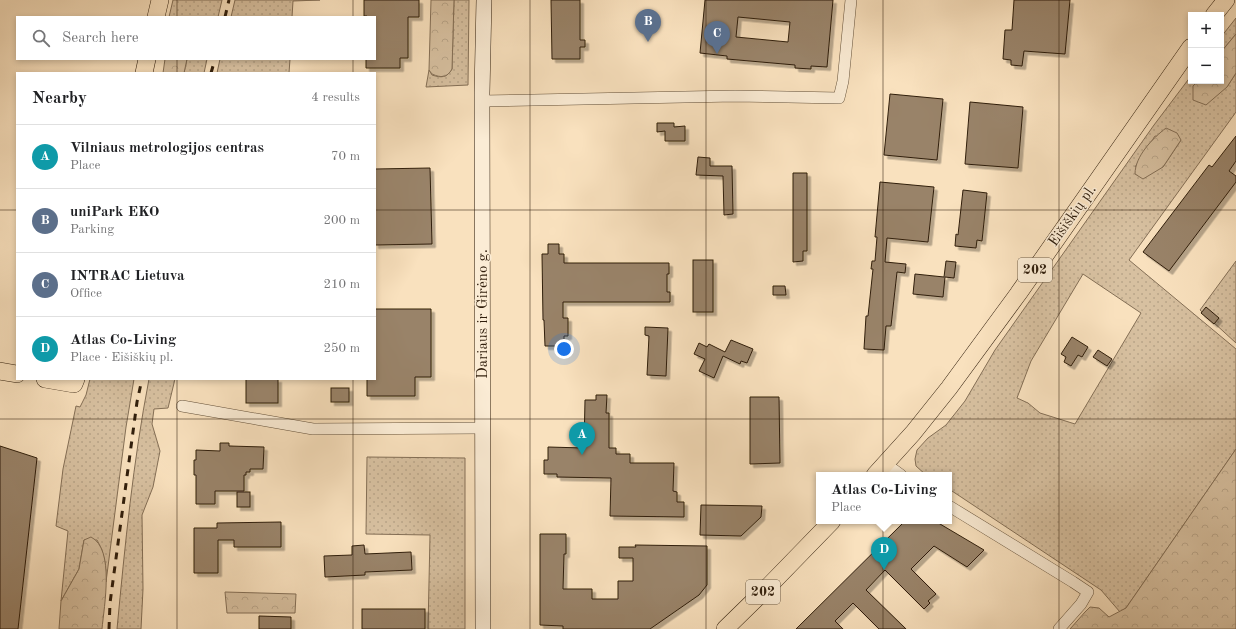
<!DOCTYPE html>
<meta charset="utf-8">
<style>
:root{--surface:#fff;--page:#f6f6f6;--text:#202124;--muted:#757577;--line:#e0e0e0;--accent:#111827}
body{margin:0;font-family:"Old Standard TT",serif;background:var(--page);color:var(--text)}
.controls{position:absolute;right:12px;top:12px;display:grid;overflow:hidden;border-radius:0px;box-shadow:0 2px 6px #0003}
.controls button{width:36px;height:36px;display:grid;place-items:center;padding:0;border:0;border-bottom:1px solid var(--line);background:var(--surface);color:var(--text);font:20px sans-serif}
.you{position:absolute;left:564px;top:349px;width:14px;height:14px;margin:-10px;border:3px solid #fff;border-radius:50%;background:#1a73e8;box-shadow:0 0 0 6px #1a73e833}
.badge{display:grid;place-items:center;width:26px;height:26px;border-radius:50%;background:var(--accent);color:#fff;font-size:13px;font-weight:700}
.pin{position:absolute;translate:-50% -33px;filter:drop-shadow(0 1px 2px #0008)}
.pin::after{content:'';position:absolute;top:21px;width:14px;height:12px;background:inherit;clip-path:polygon(0 0,100% 0,50% 100%)}
.popup{position:absolute;left:816px;top:472px;width:136px;height:52px;box-sizing:border-box;display:grid;place-content:center;border-radius:0px;background:var(--surface);filter:drop-shadow(0 1px 3px #0005);font-size:13px;white-space:nowrap;color:var(--muted)}
.popup b{font-size:15px;color:var(--text)}
.popup::after{content:'';position:absolute;left:50%;top:100%;margin-left:-8px;border:8px solid transparent;border-top-color:var(--surface)}
.list{margin:0;padding:0;list-style:none}
h2{display:flex;justify-content:space-between;align-items:center;height:52px;margin:0;padding:0 16px;font-size:17px}
h2 small{font-size:13px;font-weight:400;color:var(--muted)}
.list li{display:grid;grid-template-columns:26px 1fr auto;gap:12px;align-items:center;box-sizing:border-box;height:64px;padding:0 16px;border-top:1px solid var(--line)}
.list b{display:block;font-size:15px;white-space:nowrap}
.list p{margin:0;font-size:13px;white-space:nowrap;color:var(--muted)}
.list em{font-size:13px;font-style:normal;color:var(--muted)}
.icon{flex:none;width:22px;height:22px;fill:none;stroke:currentColor;stroke-width:2;stroke-linecap:round;stroke-linejoin:round}
.map{position:relative;flex:none;width:1236px;height:629px;overflow:hidden}
.search{position:absolute;background:var(--surface);box-shadow:0 2px 6px #0003;left:16px;top:16px;width:360px;height:44px;display:flex;align-items:center;gap:10px;box-sizing:border-box;padding:0 14px;border-radius:0px;color:var(--muted);font-size:15px}
.panel{position:absolute;background:var(--surface);box-shadow:0 2px 6px #0003;left:16px;top:72px;width:360px;height:308px;border-radius:0px}
.map>svg:first-child{display:block}
.grass{fill:url(#grass-dots);stroke:#846f56;fill-rule:evenodd}
.forest{fill:url(#forest-crowns);stroke:#846f56}
.building{fill:#998369;stroke:#301e0c;fill-rule:evenodd;filter:url(#shadow)}
.lines{fill:none;stroke-linecap:round;stroke-linejoin:round}
.minor-casing{stroke:#624f38;stroke-width:12}
.secondary-casing{stroke:#301e0c;stroke-width:16}
.primary-casing{stroke:#301e0c;stroke-width:18}
.minor{stroke:#fbecd5;stroke-width:11}
.secondary{stroke:#fbecd5;stroke-width:15}
.primary{stroke:#f9e1be;stroke-width:17}
.rail{stroke:#301e0c;stroke-width:3;stroke-dasharray:7 7;stroke-linecap:butt}
.grid{fill:none;stroke:#301e0c;stroke-width:1;stroke-opacity:0.55}
.labels{text-anchor:middle;dominant-baseline:central;stroke-width:3;stroke-linejoin:round;paint-order:stroke}
.shield{fill:#fbecd5;stroke:#6d5c48;stroke-width:1}
.shield-label{font-size:14px;font-weight:bold;fill:#301e0c}
.street-label{font-size:15px;fill:#301e0c;stroke:#fbecd5}
</style>
<div class="map">
<svg width="1236" height="629" viewBox="0 0 1236 629">
<defs>
<pattern id="grass-dots" width="8" height="8" patternUnits="userSpaceOnUse"><rect width="8" height="8" fill="#d7c0a0"/><path d="M2 2h.1M6 6h.1" fill="none" stroke="#b9a589" stroke-width="1.8" stroke-linecap="round"/></pattern>
<pattern id="forest-crowns" width="20" height="18" patternUnits="userSpaceOnUse"><rect width="20" height="18" fill="#d7c0a0"/><path d="M2 6a3 3 0 1 1 6 0M12 15a3 3 0 1 1 6 0" fill="none" stroke="#b9a589"/></pattern>
<filter id="shadow"><feDropShadow dx="3.5" dy="3.5" stdDeviation="0" flood-color="#0004"/></filter>
</defs>
<rect width="100%" height="100%" fill="#f9e1be"/>
<filter id="stains"><feTurbulence type="fractalNoise" baseFrequency=".005" numOctaves="4"/><feColorMatrix values="0 0 0 0 .2 0 0 0 0 .09 0 0 0 0 .02 0 0 0 .5 -.17"/></filter>
<radialGradient id="worn" r=".72"><stop offset=".6" stop-color="#630" stop-opacity="0"/><stop offset="1" stop-color="#630" stop-opacity=".3"/></radialGradient>
<g class="grass">
<path d="M173,0H222L218,17H169Z"/>
<path d="M235,0H320L293,1L292,17H231Z"/>
<path d="M454,0H469L468,85L426,87L429,70L432,75C441,78 447,78 452,69Z"/>
<path d="M1236,18V34L1221,52V37Z"/>
<path d="M187,59H207L204,73H184Z"/>
<path d="M220,59H290L289,73H217Z"/>
<path d="M1236,73V112L1129,260L1236,349V449L1126,608L1120,612L1101,590L949,489V475H926L916,466L915,459L917,450L928,438L946,425L965,401L995,350L1154,125L1191,76V81H1198L1193,86L1227,87ZM1155,136L1181,140L1163,167H1135ZM1083,274L1141,313L1075,424L1040,413L1028,403L1017,398L1031,361Z"/>
<path d="M1236,261V343L1200,310Z"/>
<path d="M90,379H134L126,427L106,582C106,567 105,554 97,540H84L79,569L61,601L68,531L56,526L63,469L76,406L80,407L86,395Z"/>
<path d="M149,379H175L168,408L154,409L152,424L160,451L153,487L142,515L143,589L141,629H117C125,545 133,462 149,379Z"/>
<path d="M367,457L465,458V629H428L430,535L366,534Z"/>
</g>
<g class="forest">
<path d="M431,0H454L452,69C447,78 441,78 432,74L429,70Z"/>
<path d="M1236,34V73L1227,87L1206,105L1193,100V86L1198,81H1221V52Z"/>
<path d="M165,59H187L184,73H163Z"/>
<path d="M1166,128L1177,133L1181,140L1163,167L1143,179L1135,174C1135,156 1153,138 1166,128Z"/>
<path d="M1236,449V629H1070L1085,612L1090,607L1099,608L1109,617L1126,608Z"/>
<path d="M91,537C115,549 104,606 102,629H59L61,601L79,569L84,540Z"/>
<path d="M225,592L296,594L295,613H227Z"/>
</g>
<g class="building">
<path d="M364,0H419V17H408V58H400V68H366V59H375V17H367V16H364Z"/>
<path d="M551,0H580V40H585V47H580V59H552Z"/>
<path d="M705,0H833L827,67L811,66V69L795,68V65L727,59V56L700,53ZM738,17L790,22L788,42L736,37Z"/>
<path d="M1014,0H1070L1065,54L1024,51L1022,66L1011,65V60L1003,59L1005,30H1012Z"/>
<path d="M890,94L943,99L937,160L884,155Z"/>
<path d="M970,102L1023,107L1018,168L965,164Z"/>
<path d="M657,123H674V127L685,126V141H665V131L657,132Z"/>
<path d="M1236,136V161L1229,171L1236,176V182L1169,271L1143,252L1209,165L1212,167Z"/>
<path d="M698,157L710,158V166H732L733,214L724,215L723,176L696,175Z"/>
<path d="M430,168L432,244L375,245V169Z"/>
<path d="M793,173H807V251H803V261L793,262Z"/>
<path d="M880,182L934,187L928,242L887,238L885,262L906,264L905,273L897,272L891,326H886L884,350L864,349L866,316H868L873,269H871L872,261H875L877,237H875Z"/>
<path d="M963,190L987,193L982,241L977,240L976,248L955,246L956,234L958,235Z"/>
<path d="M548,244H559V254H564V263H669V274H667V292H670V302H563V318H568V336H564V346H545L544,320H543L542,254H548Z"/>
<rect x="693" y="260" width="20" height="52"/>
<path d="M946,261L956,262L954,278L945,277L943,297L913,294L915,274L944,277Z"/>
<path d="M773,286H785L786,295H773Z"/>
<path d="M1206,307L1219,318L1214,324L1201,313Z"/>
<path d="M375,309H431V377H415V396H367V379H375Z"/>
<path d="M645,327L668,328L666,376L647,375L649,336L645,335Z"/>
<path d="M1072,337L1088,347L1082,357L1078,355L1071,366L1064,362L1066,357L1061,354Z"/>
<path d="M731,340L753,349L747,363L741,361L740,364L723,356L714,378L699,371L705,359L694,354L699,343L707,347L709,344L725,352Z"/>
<path d="M1098,350L1112,359L1107,366L1093,357Z"/>
<rect x="246" y="379" width="32" height="24"/>
<rect x="331" y="388" width="18" height="14"/>
<path d="M596,395H607L606,413H609V448H616V454H630V463H674L673,491L677,492V502H684V517L610,516L611,478L557,477V474H544V460H548V447L584,448L585,400H596Z"/>
<path d="M750,397H779L780,463L750,464Z"/>
<path d="M220,443H229V446L264,447L263,469H250V472H246V475H244V491H215V504H196V475H194V460H196V450L220,451Z"/>
<path d="M0,446L37,458L18,629H0Z"/>
<rect x="237" y="492" width="13" height="15"/>
<path d="M701,505L762,506L761,517L741,536L700,535Z"/>
<path d="M905,521H935L984,550L967,567L934,546L911,569L936,594L928,601L930,603L924,609L885,570L866,590L906,629H879L853,603L835,621L843,629H796Z"/>
<path d="M281,522V547H234V540H218V573H194V528H217V523Z"/>
<path d="M540,534H566V554H564L563,589H592V599H618V581H633V558H619V547H636L635,545L707,546V585L699,595L650,629H563V626L540,625Z"/>
<path d="M364,545L365,554L411,552L412,570L365,572V575L325,577L324,556L352,555V546Z"/>
<rect x="362" y="609" width="63" height="20"/>
<path d="M259,616L291,617V629H259Z"/>
</g>
<g class="lines">
<defs>
<g id="minor">
<path d="M482,101L735,96L839,98L843,81L851,0"/>
<path d="M182,406L313,429L483,428"/>
<path d="M886,464L901,475"/>
<path d="M949,506L1073,582L1088,592L1081,604L1059,629"/>
</g>
<path id="secondary" d="M483,629L482,93L484,0"/>
<g id="primary">
<path d="M1214,15L1226,0"/>
<path d="M156,17L160,0"/>
<path d="M144,73L147,59"/>
<path d="M0,371L17,374"/>
<path d="M45,379L74,384L76,379"/>
<path d="M875,475L913,433L949,388L1018,294L1191,47"/>
<path d="M725,629L764,591L832,521"/>
</g>
</defs>
<use href="#minor" class="minor-casing"/>
<use href="#secondary" class="secondary-casing"/>
<use href="#primary" class="primary-casing"/>
<use href="#minor" class="minor"/>
<use href="#secondary" class="secondary"/>
<use href="#primary" class="primary"/>
<g class="rail">
<path d="M225,17L229,0"/>
<path d="M211,73L215,59"/>
<path d="M109,629L110,603L137,402L142,379"/>
</g>
</g>
<path class="grid" d="M177,0V17M353,0V17M530,0V629M706,0V629M883,0V629M1059,0V629M177,59V73M353,59V73M0,210H17M375,210H1236M177,379V629M353,379V629M0,419H1236"/>
<g class="labels">
<g class="shield">
<rect x="1018" y="258" width="34" height="24" rx="3"/>
<rect x="746" y="580" width="34" height="24" rx="3"/>
</g>
<g class="shield-label">
<text x="1035" y="270">202</text>
<text x="763" y="592">202</text>
</g>
<g class="street-label">
<text transform="translate(1073 216) rotate(-55)">Eišiškių pl.</text>
<text transform="translate(483 314) rotate(-90)">Dariaus ir Girėno g.</text>
</g>
</g>
<rect width="100%" height="100%" filter="url(#stains)"/>
<rect width="100%" height="100%" fill="url(#worn)"/>
</svg>
<div class="controls">
<button>+</button>
<button>−</button>
</div>
<div class="you"></div>
<div class="pin badge" style="left:582px;top:455px;background:#0f9aa8">A</div>
<div class="pin badge" style="left:648px;top:42px;background:#5c6f8a">B</div>
<div class="pin badge" style="left:717px;top:54px;background:#5c6f8a">C</div>
<div class="pin badge" style="left:884px;top:570px;background:#0f9aa8">D</div>
<div class="popup"><b>Atlas Co-Living</b>Place</div>
<div class="search"><svg class="icon" aria-label="search" viewBox="0 0 24 24"><circle cx="10" cy="10" r="6"/><path d="M15 15l6 6"/></svg>Search here</div>
<section class="panel">
<h2>Nearby<small>4 results</small></h2>
<ul class="list">
<li><span class="badge" style="background:#0f9aa8">A</span><div><b>Vilniaus metrologijos centras</b><p>Place</p></div><em>70 m</em></li>
<li><span class="badge" style="background:#5c6f8a">B</span><div><b>uniPark EKO</b><p>Parking</p></div><em>200 m</em></li>
<li><span class="badge" style="background:#5c6f8a">C</span><div><b>INTRAC Lietuva</b><p>Office</p></div><em>210 m</em></li>
<li><span class="badge" style="background:#0f9aa8">D</span><div><b>Atlas Co-Living</b><p>Place · Eišiškių pl.</p></div><em>250 m</em></li>
</ul>
</section>
</div>
